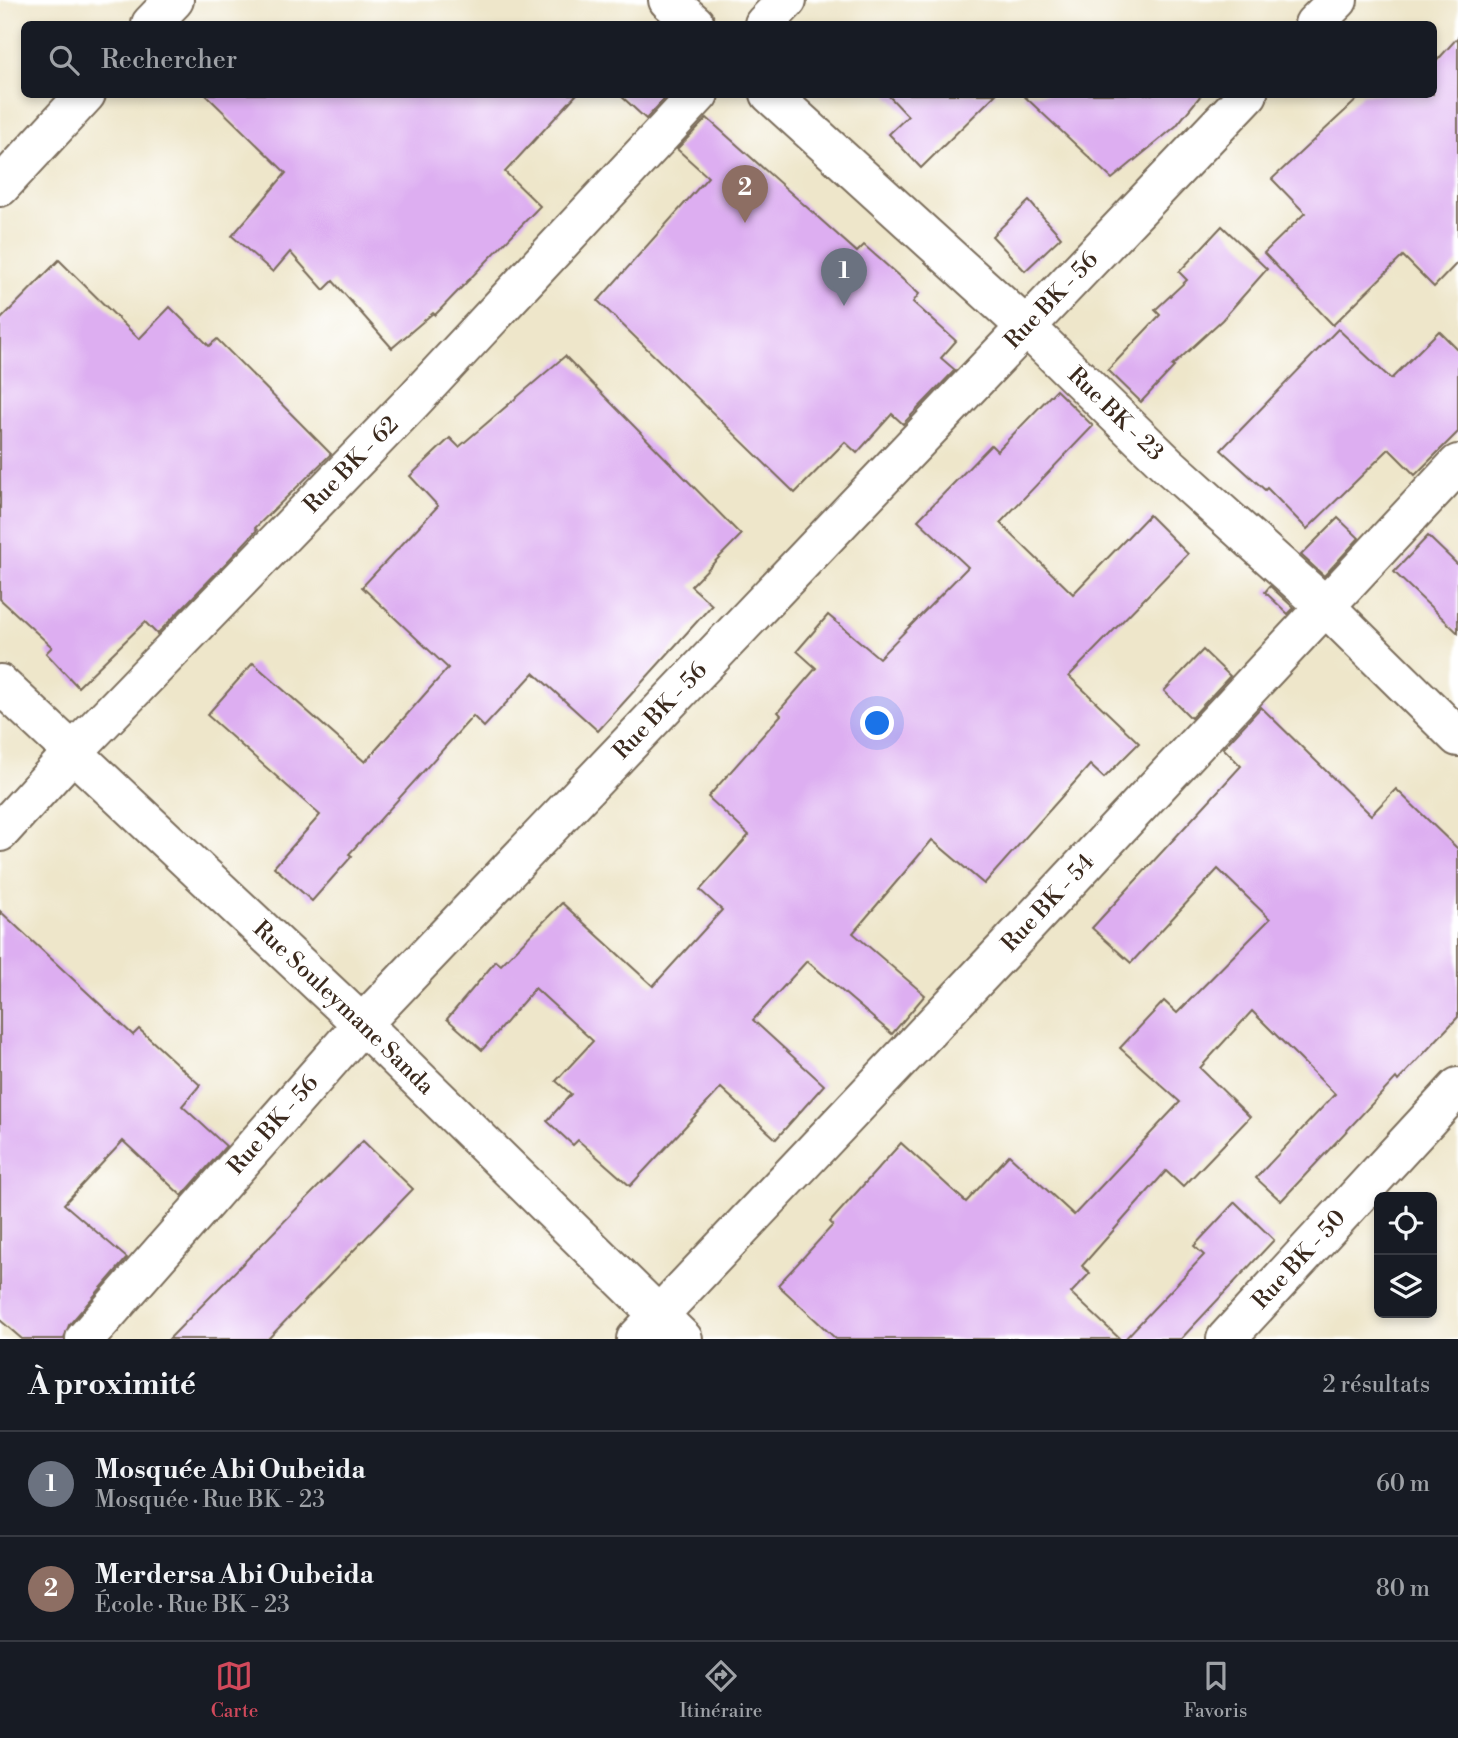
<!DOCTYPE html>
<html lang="fr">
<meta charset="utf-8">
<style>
:root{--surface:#171b24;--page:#242831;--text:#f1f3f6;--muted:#9ea1a6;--line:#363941;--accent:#d1495b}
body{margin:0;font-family:"Libre Bodoni",serif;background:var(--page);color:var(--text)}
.controls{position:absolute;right:21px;bottom:21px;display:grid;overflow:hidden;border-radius:10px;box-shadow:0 4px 10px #0003}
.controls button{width:63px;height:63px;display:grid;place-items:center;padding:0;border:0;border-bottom:2px solid var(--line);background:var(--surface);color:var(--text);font:35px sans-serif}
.you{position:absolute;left:878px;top:724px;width:24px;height:24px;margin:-18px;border:5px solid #fff;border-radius:50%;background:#1a73e8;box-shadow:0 0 0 10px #1a73e833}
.badge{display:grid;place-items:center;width:46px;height:46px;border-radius:50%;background:var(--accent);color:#fff;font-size:23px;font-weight:700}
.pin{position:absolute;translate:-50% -58px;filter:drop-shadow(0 2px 4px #0008)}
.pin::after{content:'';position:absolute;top:37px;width:24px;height:21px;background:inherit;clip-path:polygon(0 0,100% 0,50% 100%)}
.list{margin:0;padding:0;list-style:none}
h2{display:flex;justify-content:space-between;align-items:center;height:91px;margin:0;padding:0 28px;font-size:30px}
h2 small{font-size:23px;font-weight:400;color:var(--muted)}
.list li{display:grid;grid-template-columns:46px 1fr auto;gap:21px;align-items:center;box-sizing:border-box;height:105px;padding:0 28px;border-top:2px solid var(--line)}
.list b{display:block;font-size:26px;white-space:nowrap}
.list p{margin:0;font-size:23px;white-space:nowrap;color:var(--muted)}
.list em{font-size:23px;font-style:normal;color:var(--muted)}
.icon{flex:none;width:38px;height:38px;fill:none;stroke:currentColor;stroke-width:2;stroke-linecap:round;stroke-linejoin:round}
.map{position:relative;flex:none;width:1458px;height:1339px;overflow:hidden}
.search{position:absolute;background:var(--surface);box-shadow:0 4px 10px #0003;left:21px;right:21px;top:21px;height:77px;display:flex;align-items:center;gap:18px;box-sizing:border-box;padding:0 24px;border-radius:10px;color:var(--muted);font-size:26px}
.sheet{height:301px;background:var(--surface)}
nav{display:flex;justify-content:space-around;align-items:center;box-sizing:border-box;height:98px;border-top:2px solid var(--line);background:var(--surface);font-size:19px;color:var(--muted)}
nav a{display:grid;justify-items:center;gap:4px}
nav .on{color:var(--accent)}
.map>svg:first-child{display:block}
.building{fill:#ddaef1}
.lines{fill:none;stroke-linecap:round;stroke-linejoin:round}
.minor-casing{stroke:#7a6c5a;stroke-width:42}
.tertiary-casing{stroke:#7a6c5a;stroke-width:42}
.minor{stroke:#fff;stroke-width:38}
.tertiary{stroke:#fff;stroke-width:38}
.labels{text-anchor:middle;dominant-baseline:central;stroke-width:6;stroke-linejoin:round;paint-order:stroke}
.street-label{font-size:23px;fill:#3b2a1e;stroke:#fff}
</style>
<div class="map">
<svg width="1458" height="1339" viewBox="0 0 1458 1339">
<rect width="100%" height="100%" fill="#fff"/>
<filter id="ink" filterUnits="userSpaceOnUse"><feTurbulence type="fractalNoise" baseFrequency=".0143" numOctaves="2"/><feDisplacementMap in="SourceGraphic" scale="14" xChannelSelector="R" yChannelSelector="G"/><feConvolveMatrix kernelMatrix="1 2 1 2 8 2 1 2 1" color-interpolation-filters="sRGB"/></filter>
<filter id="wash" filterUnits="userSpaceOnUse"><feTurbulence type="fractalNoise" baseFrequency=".00686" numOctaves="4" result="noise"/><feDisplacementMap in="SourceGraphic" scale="28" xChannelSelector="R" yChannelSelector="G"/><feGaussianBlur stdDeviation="1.57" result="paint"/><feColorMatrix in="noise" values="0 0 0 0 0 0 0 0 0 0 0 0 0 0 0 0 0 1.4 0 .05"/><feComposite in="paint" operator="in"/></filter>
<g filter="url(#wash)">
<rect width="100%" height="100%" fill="#eee6ca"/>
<g id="blocks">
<g class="building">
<path d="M1458,37V262L1434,287L1403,256L1333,325L1264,253L1305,213L1272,179L1363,94H1433V65Z"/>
<path d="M205,94H577L505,172L540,206L435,315L433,313L392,348L333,281L324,290L290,252L273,272L232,236L286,173Z"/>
<path d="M619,94H669L646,119Z"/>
<path d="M887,94H996L921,168L889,134L908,116Z"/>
<path d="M1022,94H1202L1176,126L1112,179Z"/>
<path d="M707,118L857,252L864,245L919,294L913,302L956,341L941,358L955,370L903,424L892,414L857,453L845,442L795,493L598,301L708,177L677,149Z"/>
<path d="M1029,201L1061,237L1025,271L992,236Z"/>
<path d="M1222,226L1267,269L1222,320L1172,366L1174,367L1141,402L1108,370L1160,315L1155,310L1187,280L1179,272Z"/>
<path d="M59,260L139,339L170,307L209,346L217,339L331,454L255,528L257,530L226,563L157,634L145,622L78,687L46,653L52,647L0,599V320Z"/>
<path d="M1338,329L1391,379L1439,331L1458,350V432L1415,475L1389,449L1307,529L1267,488L1265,490L1221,450Z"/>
<path d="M565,356L741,535L691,586L712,605L598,731L534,673L484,727L473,716L349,854L352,856L312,901L274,867L320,815L207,715L253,663L365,762L448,668L362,587L438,506L410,476L450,438L459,447Z"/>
<path d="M1056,390L1093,426L1000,523L1073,594L1149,515L1188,554L1069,676L1139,743L1104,778L1090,765L984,884L932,840L853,933L925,995L892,1034L807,961L753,1020L824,1085L776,1139L721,1088L630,1186L578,1140L573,1145L547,1121L571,1094L556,1081L593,1041L535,988L482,1050L447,1019L496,961L501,965L562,903L653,986L722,910L700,890L749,835L708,797L781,715L778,712L816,668L797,651L828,615L879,658L968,567L918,520L991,445L997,451Z"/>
<path d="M1338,518L1359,538L1324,576L1301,555Z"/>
<path d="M1428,536L1458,565V633L1394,572Z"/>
<path d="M1270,586L1294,608L1288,614L1265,592Z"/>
<path d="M1203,650L1230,676L1191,718L1164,691Z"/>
<path d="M1261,707L1371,815L1396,789L1458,849V1017L1398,1081L1396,1078L1281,1201L1256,1178L1335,1094L1252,1011L1200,1068L1250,1117L1183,1187L1166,1171L1082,1266L1090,1273L1071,1293L1120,1339H836L778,1285L833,1225L830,1222L901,1143L966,1202L1009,1155L1074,1215L1180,1102L1120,1048L1164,1001L1177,1013L1270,919L1218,869L1131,963L1092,928L1241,766L1223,748Z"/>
<path d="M0,911L133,1035L139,1029L200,1085L182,1106L226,1146L182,1196L123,1141L64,1204L127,1258L69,1325L64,1339H22L0,1320Z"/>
<path d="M363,1141L413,1189L268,1339H169Z"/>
<path d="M1235,1202L1274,1240L1181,1339H1125L1204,1255L1194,1246Z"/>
</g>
</g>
</g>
<g filter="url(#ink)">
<use href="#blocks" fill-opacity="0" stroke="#7a6c5a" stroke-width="2"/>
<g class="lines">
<defs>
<g id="minor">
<path d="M668,0L695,24"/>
<path d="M764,24L787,0"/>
<path d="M1314,24L1338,0"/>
<path id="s1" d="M770,94L1026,327L1168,465L1325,606L1458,737"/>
<path id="s2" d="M0,684L362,1024L683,1339"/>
<path id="s3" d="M0,832L73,752L413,401L699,94"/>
<path id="s4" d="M85,1339L362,1024L1248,94"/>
<path id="s5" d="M636,1339L1006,948L1458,464"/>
<path id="s6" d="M1226,1339L1458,1087"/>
</g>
<g id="tertiary">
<path d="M151,24L174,0"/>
<path d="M0,187L86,94"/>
</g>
</defs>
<use href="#minor" class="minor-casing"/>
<use href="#tertiary" class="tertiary-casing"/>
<use href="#minor" class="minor"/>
<use href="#tertiary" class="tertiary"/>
</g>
</g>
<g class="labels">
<g class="street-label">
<text stroke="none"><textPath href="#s4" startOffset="1419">Rue BK - 56</textPath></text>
<text stroke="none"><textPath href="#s1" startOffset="471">Rue BK - 23</textPath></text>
<text stroke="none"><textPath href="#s3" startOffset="508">Rue BK - 62</textPath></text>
<text stroke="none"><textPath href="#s4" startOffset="852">Rue BK - 56</textPath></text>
<text stroke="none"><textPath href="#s5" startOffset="600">Rue BK - 54</textPath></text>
<text stroke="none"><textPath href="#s2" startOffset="472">Rue Souleymane Sanda</textPath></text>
<text stroke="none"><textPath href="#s4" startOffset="285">Rue BK - 56</textPath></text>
<text stroke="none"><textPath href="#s6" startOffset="108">Rue BK - 50</textPath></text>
</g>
</g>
</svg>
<div class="controls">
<button><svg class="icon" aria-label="locate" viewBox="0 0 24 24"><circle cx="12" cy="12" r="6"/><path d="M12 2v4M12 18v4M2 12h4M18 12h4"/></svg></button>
<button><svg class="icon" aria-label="layers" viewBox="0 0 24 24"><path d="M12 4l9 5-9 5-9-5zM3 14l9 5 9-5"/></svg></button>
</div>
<div class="you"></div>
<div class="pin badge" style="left:844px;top:306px;background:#6b7280">1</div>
<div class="pin badge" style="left:745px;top:223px;background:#8d6e63">2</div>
<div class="search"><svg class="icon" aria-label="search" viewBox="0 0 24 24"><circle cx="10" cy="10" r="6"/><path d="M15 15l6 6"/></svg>Rechercher</div>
</div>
<section class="sheet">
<h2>À proximité<small>2 résultats</small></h2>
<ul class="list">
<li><span class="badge" style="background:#6b7280">1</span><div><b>Mosquée Abi Oubeida</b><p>Mosquée · Rue BK - 23</p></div><em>60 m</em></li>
<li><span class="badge" style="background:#8d6e63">2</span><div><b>Merdersa Abi Oubeida</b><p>École · Rue BK - 23</p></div><em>80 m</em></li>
</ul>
</section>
<nav>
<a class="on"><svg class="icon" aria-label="map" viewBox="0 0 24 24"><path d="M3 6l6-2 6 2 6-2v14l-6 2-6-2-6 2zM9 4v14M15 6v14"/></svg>Carte</a>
<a><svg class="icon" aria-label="directions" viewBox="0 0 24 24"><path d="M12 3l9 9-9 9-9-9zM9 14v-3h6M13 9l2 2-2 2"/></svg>Itinéraire</a>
<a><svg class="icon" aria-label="saved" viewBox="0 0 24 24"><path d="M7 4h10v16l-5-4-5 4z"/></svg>Favoris</a>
</nav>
